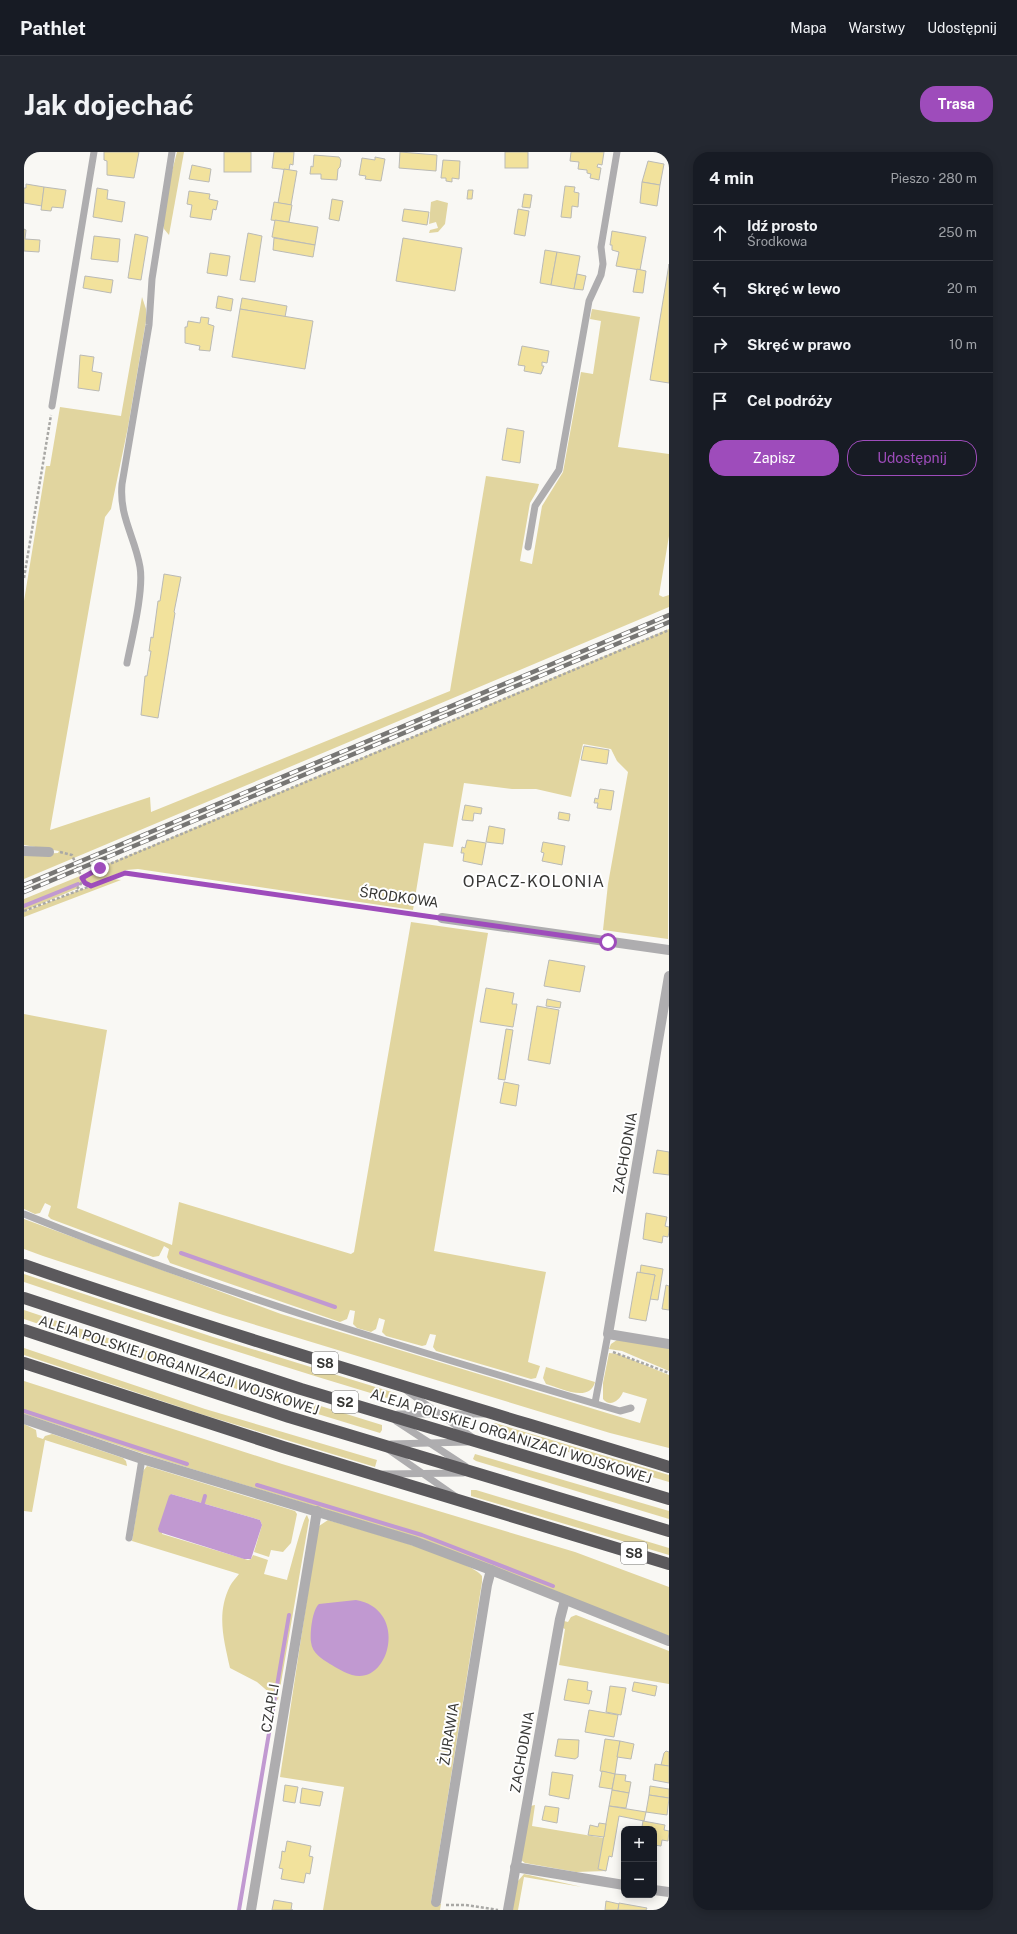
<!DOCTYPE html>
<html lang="pl">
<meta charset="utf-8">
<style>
:root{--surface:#171b24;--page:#242831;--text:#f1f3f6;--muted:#9ea1a6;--line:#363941;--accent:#9e4cbb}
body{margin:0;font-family:"Public Sans",sans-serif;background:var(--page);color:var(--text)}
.controls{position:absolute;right:12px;bottom:12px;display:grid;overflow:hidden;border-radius:8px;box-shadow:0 2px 10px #0003}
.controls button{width:36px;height:36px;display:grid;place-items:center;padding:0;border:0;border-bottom:1px solid var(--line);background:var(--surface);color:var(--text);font:20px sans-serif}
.stop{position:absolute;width:12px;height:12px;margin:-9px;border:3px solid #9e4cbb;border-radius:50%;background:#fff}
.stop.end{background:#9e4cbb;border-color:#fff;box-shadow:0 1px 4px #0008}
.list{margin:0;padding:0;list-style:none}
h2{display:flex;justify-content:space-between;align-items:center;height:52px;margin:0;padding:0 16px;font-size:17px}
h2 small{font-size:13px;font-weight:400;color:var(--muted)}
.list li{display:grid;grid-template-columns:26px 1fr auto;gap:12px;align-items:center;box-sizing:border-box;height:56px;padding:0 16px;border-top:1px solid var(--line)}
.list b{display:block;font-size:15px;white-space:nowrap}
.list p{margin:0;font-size:13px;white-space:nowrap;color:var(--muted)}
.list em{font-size:13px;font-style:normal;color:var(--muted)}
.actions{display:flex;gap:8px;padding:12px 16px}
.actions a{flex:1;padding:9px 0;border:1px solid var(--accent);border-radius:16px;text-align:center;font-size:14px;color:var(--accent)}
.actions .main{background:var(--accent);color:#fff}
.icon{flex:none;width:22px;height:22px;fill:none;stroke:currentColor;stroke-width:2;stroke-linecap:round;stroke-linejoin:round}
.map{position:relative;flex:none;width:645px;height:1758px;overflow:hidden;border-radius:16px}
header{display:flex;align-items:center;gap:24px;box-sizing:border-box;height:56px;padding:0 20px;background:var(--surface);border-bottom:1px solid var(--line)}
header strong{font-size:19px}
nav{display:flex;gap:22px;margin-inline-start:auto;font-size:14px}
.intro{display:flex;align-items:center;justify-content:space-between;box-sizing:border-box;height:96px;padding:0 24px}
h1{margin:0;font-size:28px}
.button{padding:10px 18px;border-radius:16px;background:var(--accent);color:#fff;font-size:14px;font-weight:700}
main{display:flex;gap:24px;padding:0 24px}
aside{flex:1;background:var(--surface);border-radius:16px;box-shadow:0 2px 10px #0003}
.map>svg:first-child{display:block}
.green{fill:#e1d59f}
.water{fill:#c199d1}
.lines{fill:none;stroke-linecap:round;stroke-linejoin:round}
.stream{stroke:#c199d1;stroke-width:4}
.building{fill:#f2e29c;stroke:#babab6}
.path{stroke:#a9a8a5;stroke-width:2.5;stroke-dasharray:3 2;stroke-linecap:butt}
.service{stroke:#aeadaf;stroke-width:7}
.minor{stroke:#aeadaf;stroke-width:10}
.motorway{stroke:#5b595c;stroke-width:12}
.rail-casing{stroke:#777674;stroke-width:4.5}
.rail{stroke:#fff;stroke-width:3;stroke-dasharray:9;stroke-linecap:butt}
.route{stroke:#9e4cbb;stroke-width:5}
.labels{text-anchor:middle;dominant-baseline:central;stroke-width:4;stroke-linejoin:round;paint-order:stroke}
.shield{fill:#fff;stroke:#747472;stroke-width:1}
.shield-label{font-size:13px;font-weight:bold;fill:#383836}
.street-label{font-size:14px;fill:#383836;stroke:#fff}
.quarter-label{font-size:16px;letter-spacing:1px;fill:#383836;stroke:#fff}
</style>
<header>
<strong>Pathlet</strong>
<nav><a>Mapa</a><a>Warstwy</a><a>Udostępnij</a></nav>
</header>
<div class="intro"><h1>Jak dojechać</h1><a class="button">Trasa</a></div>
<main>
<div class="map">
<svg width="645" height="1758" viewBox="0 0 645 1758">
<rect width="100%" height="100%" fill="#f9f8f4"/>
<g class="green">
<path d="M153,0H160L145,83L140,77L139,73L147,23Z"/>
<path d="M413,48L424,51L421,72L414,80L405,81L406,78L414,76L412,70L405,72L407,50Z"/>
<path d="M118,145L122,157V169L104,275L87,357L81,365L26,678L126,645L127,660L426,539L462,324L515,332L513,339L506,351L496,409L508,412L518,354L539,320L557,220L569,222L577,169L566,167L568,157L616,165L594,295L645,302V384L635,443L639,445L645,443V455L0,727V703L34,701L35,699L0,693V449L22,314H26L36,255L97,264Z"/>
<path d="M645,477L644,787L579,778L584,732L604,620L593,609L587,597L559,592L547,645L512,637H488L440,631L429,695L400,691L389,758L114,717L102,718L67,733L62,729L58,723Z"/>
<path d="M56,724L58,730L52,737L0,759V747Z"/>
<path d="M89,727L97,728L0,765V760L56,738L71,734Z"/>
<path d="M387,770L464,781L410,1099L522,1120L504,1210L516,1214L512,1226L507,1227L412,1199L409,1195L412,1183L406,1182L402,1193L398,1194L362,1184L358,1180L361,1168L355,1166L352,1177L347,1180L333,1176L329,1172L331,1159L326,1158L323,1167L316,1170L146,1111L143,1105L145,1097L140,1094L135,1104L129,1105L27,1067L24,1064L27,1054L21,1051L16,1061L11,1062L0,1057V862L83,878L53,1056L148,1093L155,1050L327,1102L330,1100Z"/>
<path d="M0,1067L257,1162L616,1271L623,1247L599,1240C596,1248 586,1256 579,1247V1231L585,1201L594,1202L645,1223V1296L586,1281L199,1163L19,1104L0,1097Z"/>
<path d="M0,1122L189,1185L371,1241L373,1246L370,1248L363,1246C241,1209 121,1171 0,1130Z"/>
<path d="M0,1158L180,1218L358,1273V1278L356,1281C237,1245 118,1208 0,1167Z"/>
<path d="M593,1188L645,1196V1219L598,1199L585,1197L587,1192Z"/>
<path d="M0,1196L181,1257L353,1308L351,1315L180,1263L0,1203Z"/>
<path d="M522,1215L571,1230C565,1252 535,1235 522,1232L519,1226Z"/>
<path d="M0,1229L258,1312L551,1400L645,1435V1484L395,1386L132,1306L0,1262Z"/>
<path d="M471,1271L645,1323V1330L467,1277L468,1272Z"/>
<path d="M0,1272L12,1278L13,1285L19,1287L21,1284L28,1282L99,1306L102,1309L103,1314L21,1288L8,1360L0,1359Z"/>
<path d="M451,1302L645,1359V1367L452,1309L449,1307Z"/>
<path d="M123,1314L271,1359L273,1362L267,1391L259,1400L247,1398L245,1405L230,1400L238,1373L236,1368L147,1342L138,1382L224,1408L227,1407L229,1403L244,1408L240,1422L263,1428C266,1418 279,1366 283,1363L285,1368L254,1548L233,1530L206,1516C200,1488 192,1462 206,1434C208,1430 212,1426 215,1422L108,1389L119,1319Z"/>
<path d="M447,1338H452L645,1396V1403L447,1344Z"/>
<path d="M304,1368C329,1376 447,1407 458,1424V1430L407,1750L417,1752L416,1758H299L320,1635L256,1625L291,1394L295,1374Z"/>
<path d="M552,1463L645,1499V1532L535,1513L541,1477L539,1476L540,1469L544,1470L547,1465Z"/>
<path d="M511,1653L508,1674L580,1686L574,1717L582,1719L552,1720L501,1711L497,1708L506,1654Z"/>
<path d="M500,1722L505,1723L558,1735L500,1725L494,1758H488L493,1730Z"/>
</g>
<g class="water">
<path d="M147,1342L236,1368L238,1373L227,1407H220L135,1380L134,1377L145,1344Z"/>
<path d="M332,1448C385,1457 366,1534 328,1523C321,1521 313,1516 306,1512C298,1507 288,1501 287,1490C286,1481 288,1458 295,1452Z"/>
</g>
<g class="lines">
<g class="stream">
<path d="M0,754L54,732"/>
<path d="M157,1101L311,1155"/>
<path d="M0,1259L163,1312"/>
<path d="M233,1333L398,1383L529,1434"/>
<path d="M179,1351L181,1344"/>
<path d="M215,1758L265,1463"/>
</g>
</g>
<g class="building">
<path d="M80,0H115L110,26L83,23V9L80,8Z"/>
<rect x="200" y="0" width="27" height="20"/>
<path d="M250,0H270L269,13L266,12L265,18L248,16Z"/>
<path d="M376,0L413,3L412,19L375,16Z"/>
<rect x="481" y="0" width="23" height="16"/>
<path d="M547,0H580L578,13L574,12L573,15L577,16L575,28L566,26L567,22L563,21V18L554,17L555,10L546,9Z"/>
<path d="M290,3L315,5L317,8L316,15L314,17L313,28L297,27V22H286L287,14L289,15Z"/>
<path d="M351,5L361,7L357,29L341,27L342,24L335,23L338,6L351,8Z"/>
<path d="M419,8L436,9L435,27L428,26V30L422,29V26H417Z"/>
<path d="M624,9L640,12L636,33L618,30Z"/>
<path d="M168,13L187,17L185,30L165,27Z"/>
<path d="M260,17L273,19L267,53L254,51Z"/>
<path d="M618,30L636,33L633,54L616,51Z"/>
<path d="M2,32L20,35L18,54L0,51V36H2Z"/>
<path d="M541,34L551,35L550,40L555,41L554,55L548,54L547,66L537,65Z"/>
<path d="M20,35L42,38L39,56L28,55L27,59L17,58Z"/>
<path d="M73,36L84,38L83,47L101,50L98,70L69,65Z"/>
<path d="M444,38H449L448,47H443Z"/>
<path d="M165,39L186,42L185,47L194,49L192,58L189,57L187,68L166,65L168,53L163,52Z"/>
<path d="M500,42L508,43L506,56L498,55Z"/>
<path d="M308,47L319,49L315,69L305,67Z"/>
<path d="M250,50L268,53L265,70L247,68Z"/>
<path d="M380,57L405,60L403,73L378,69Z"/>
<path d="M494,57L505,59L501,84L490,82Z"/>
<path d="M251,68L294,75L291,93L248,85Z"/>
<path d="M0,77L2,78L1,87L16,88L15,100L0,99Z"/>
<path d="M588,79L622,85L616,118L592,114L595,100L588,98V93H586Z"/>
<path d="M224,81L238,84L231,130L216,128Z"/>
<path d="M111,82L124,85L117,128L104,126Z"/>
<path d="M70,84L96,87L94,110L67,107Z"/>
<path d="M250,86L291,93L289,105L249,98Z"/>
<path d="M379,86L438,96L431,139L372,129Z"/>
<path d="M521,98L533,100L527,133L516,131Z"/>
<path d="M533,100L556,104L550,137L527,133Z"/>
<path d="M186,101L206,104L203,124L183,121Z"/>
<path d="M645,112V231L626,228Z"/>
<path d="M613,117L622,119L619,141L609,140Z"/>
<path d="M553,122L562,124L559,138L550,137Z"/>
<path d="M61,124L89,128L87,141L59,136Z"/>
<path d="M194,144L209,147L207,159L192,156Z"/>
<path d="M218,146L263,154L261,165L216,157Z"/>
<path d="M216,157L289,169L281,217L208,205Z"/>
<path d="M177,165L185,166L184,172L190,174L186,199L175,198L176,194L161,191V175H163L164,169L176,171Z"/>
<path d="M498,194L525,199L523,211L518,210V214H520L517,222L500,219L501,214L494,213Z"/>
<path d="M56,203L70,205L68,219L78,221L75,239L54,236Z"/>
<path d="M483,276L500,279L496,311L478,308Z"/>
<path d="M140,422L157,425L150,460L151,461L134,566L117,563L121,524H123L127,499H125L127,485L129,486L134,449H136Z"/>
<path d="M560,594L585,598L583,612L557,608Z"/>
<path d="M576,637L590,639L587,658L573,656L574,651H570L571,646L574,647Z"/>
<path d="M441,653L458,656L457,662L450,661L449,669L438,668Z"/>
<path d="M535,660L546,662L545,669L534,667Z"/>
<path d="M465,674L481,677L479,692L462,690Z"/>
<path d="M443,688L462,691L458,713L439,709L440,701H437L438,695L441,696Z"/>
<path d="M519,690L541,694L538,713L518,709L520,701L517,700Z"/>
<path d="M525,808L561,814L556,840L520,834Z"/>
<path d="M462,836L490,841L488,852H493L489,875L456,870Z"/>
<path d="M523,847L537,850L536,856L522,854Z"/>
<path d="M513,854L535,858L526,912L504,908Z"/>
<path d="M482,877L489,878L481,928L474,927Z"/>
<path d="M480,930L495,933L492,954L476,951Z"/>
<path d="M633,998L645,1000V1023L629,1021Z"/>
<path d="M622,1061L643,1065L641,1074L645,1075V1080L644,1085L639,1084L638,1091L619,1087Z"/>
<path d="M617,1113L639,1117L634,1148L626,1147L631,1123L616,1121Z"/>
<path d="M613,1120L631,1123L622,1169L605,1166Z"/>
<path d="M642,1133L645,1134V1158L638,1157Z"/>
<path d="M544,1527L564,1530L563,1538L568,1539L565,1552L540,1548Z"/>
<path d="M610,1530L633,1534L631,1544L608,1539Z"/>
<path d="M586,1534L602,1536L597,1563L582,1560Z"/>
<path d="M565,1558L594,1563L590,1585L561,1580Z"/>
<path d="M534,1587L555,1588L554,1605L551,1607L531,1604Z"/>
<path d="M581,1587L596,1589L591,1622L576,1619Z"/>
<path d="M596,1589L610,1592L607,1607L593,1605Z"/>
<path d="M642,1599L645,1600V1614L637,1613L640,1601Z"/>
<path d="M631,1612L645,1614V1631L629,1628Z"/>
<path d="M578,1619L591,1622L588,1637L575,1635Z"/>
<path d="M528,1620L549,1623L545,1647L525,1643Z"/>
<path d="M591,1622L602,1623L601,1629L607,1630L605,1641L588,1638Z"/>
<path d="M261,1633L274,1635L271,1651L259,1649Z"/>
<path d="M626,1634L645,1637V1646L625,1643Z"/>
<path d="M278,1636L299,1640L296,1654L276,1651Z"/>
<path d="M588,1638L605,1641L602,1656L585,1654Z"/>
<path d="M625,1643L645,1646L643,1663L622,1660Z"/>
<path d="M521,1654L535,1656L533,1671L518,1668Z"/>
<path d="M585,1654L622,1660L620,1669L595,1664L588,1705L585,1704L582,1719L574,1717Z"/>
<path d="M619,1669L641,1673L640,1678L645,1679L644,1689L638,1688L637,1694L630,1693V1677H621V1675H618Z"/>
<path d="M575,1671L582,1672L580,1685L564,1683L566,1673L574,1675Z"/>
<path d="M263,1689L287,1694L285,1704L289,1705L286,1722L282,1721L280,1731L257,1727L259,1717L255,1716L257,1708L258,1699L261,1700Z"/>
<path d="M250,1748L268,1751L267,1758H269H248Z"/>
<path d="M582,1749L595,1752L594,1758H581Z"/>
<path d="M595,1751L623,1756L622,1758H594Z"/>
</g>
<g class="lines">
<g class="path">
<path d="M0,426L27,263"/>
<path d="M36,700L48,703L58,726"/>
<path d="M67,734L61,731L58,726L76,716L645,478"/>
<path d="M53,737L59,729"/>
<path d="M0,759C34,746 67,734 101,721L407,764"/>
<path d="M589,1200L645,1221"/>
<path d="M422,1753H442L474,1758"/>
</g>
<g class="service">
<path d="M28,254L70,0"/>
<path d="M504,395L511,354L535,318L565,149L577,123L579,112L577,95L593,0"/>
<path d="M103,511C108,486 120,438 116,415C111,385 95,365 98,332L125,173L128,127L148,0"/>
<path d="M0,1062C194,1141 395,1200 596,1259L607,1256"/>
<path d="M383,1239L448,1285"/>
<path d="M571,1251L584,1182"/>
<path d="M374,1262H460"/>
<path d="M372,1269L441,1314"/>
<path d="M367,1292L443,1290"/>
<path d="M365,1298L431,1344"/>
<path d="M359,1322L439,1321"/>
<path d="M105,1386L118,1307"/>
</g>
<g class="minor">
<path d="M0,699L25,700"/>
<path d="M418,766L645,798"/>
<path d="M645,824L584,1182L645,1192"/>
<path d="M0,1267L118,1307L390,1389L467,1418L645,1489"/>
<path d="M491,1715L600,1733"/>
<path d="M630,1738L645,1740"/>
<path d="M412,1750L463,1433L467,1418"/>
<path d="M227,1758L293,1359"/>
<path d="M484,1758L536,1467L541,1448"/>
</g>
<g class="motorway">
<path d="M0,1113C213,1186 429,1249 645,1315"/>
<path d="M0,1146L277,1237L645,1347"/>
<path d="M0,1178L265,1265L645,1379"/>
<path d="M0,1211L259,1295L645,1412"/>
</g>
<defs>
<g id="rail">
<path d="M0,733L645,463"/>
<path d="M0,740L645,470"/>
</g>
</defs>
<use href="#rail" class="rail-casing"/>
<use href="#rail" class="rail"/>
</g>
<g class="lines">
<path class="route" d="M76,716L58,726L61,731L67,734L101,721L584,790"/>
</g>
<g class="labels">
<g class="shield">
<rect x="288" y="1200" width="26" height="22" rx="3"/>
<rect x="308" y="1239" width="26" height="22" rx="3"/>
<rect x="597" y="1390" width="26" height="22" rx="3"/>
</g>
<g class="shield-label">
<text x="301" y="1211">S8</text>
<text x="321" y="1250">S2</text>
<text x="610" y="1401">S8</text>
</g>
<g class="street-label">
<text transform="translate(375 745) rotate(8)">ŚRODKOWA</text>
<text transform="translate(601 1001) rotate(-80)">ZACHODNIA</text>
<text transform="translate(155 1213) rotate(18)">ALEJA POLSKIEJ ORGANIZACJI WOJSKOWEJ</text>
<text transform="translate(487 1284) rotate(17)">ALEJA POLSKIEJ ORGANIZACJI WOJSKOWEJ</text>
<text transform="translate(246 1556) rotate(-80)">CZAPLI</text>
<text transform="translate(425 1582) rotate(-81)">ŻURAWIA</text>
<text transform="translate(498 1600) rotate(-80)">ZACHODNIA</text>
</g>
<g class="quarter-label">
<text x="510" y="729">OPACZ-KOLONIA</text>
</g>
</g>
</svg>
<div class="controls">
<button>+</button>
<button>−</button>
</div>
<div class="stop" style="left:584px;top:790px"></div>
<div class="stop end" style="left:76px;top:716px"></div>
</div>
<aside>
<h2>4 min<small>Pieszo · 280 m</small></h2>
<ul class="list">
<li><svg class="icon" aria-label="ahead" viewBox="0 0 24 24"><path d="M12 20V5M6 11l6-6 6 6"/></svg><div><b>Idź prosto</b><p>Środkowa</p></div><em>250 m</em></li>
<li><svg class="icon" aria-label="left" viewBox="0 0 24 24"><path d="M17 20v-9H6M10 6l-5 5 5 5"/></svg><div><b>Skręć w lewo</b></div><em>20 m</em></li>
<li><svg class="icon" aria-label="right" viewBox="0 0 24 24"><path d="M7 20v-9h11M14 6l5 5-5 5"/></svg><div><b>Skręć w prawo</b></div><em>10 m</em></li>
<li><svg class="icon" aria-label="arrive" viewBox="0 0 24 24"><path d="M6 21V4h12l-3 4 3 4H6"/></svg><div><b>Cel podróży</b></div></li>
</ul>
<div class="actions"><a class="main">Zapisz</a><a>Udostępnij</a></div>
</aside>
</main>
